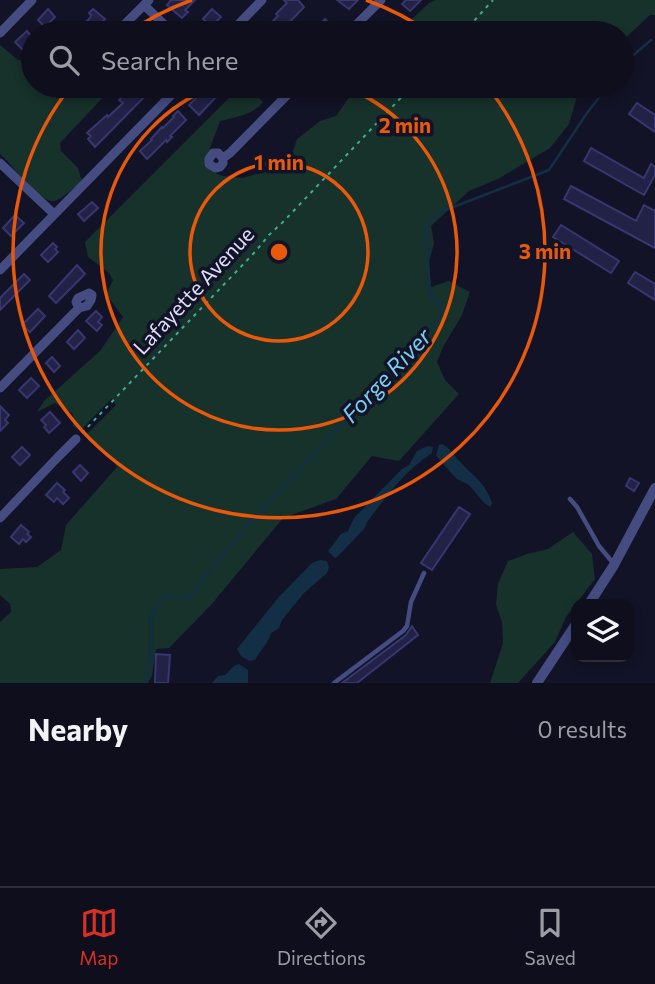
<!DOCTYPE html>
<style>
:root{--surface:#0e0e1d;--page:#1c1c2a;--text:#f1f3f6;--muted:#9b9ca4;--line:#2e2e3b;--accent:#d93025}
body{margin:0;font-family:Commissioner,sans-serif;background:var(--page);color:var(--text)}
.controls{position:absolute;right:21px;bottom:21px;display:grid;overflow:hidden;border-radius:14px;box-shadow:0 4px 10px #0003}
.controls button{width:63px;height:63px;display:grid;place-items:center;padding:0;border:0;border-bottom:2px solid var(--line);background:var(--surface);color:var(--text);font:35px sans-serif}
.list{margin:0;padding:0;list-style:none}
h2{display:flex;justify-content:space-between;align-items:center;height:91px;margin:0;padding:0 28px;font-size:30px}
h2 small{font-size:23px;font-weight:400;color:var(--muted)}
.icon{flex:none;width:38px;height:38px;fill:none;stroke:currentColor;stroke-width:2;stroke-linecap:round;stroke-linejoin:round}
.map{position:relative;flex:none;width:655px;height:683px;overflow:hidden}
.search{position:absolute;background:var(--surface);box-shadow:0 4px 10px #0003;left:21px;right:21px;top:21px;height:77px;display:flex;align-items:center;gap:18px;box-sizing:border-box;padding:0 24px;border-radius:38px;color:var(--muted);font-size:26px}
.sheet{height:203px;background:var(--surface)}
nav{display:flex;justify-content:space-around;align-items:center;box-sizing:border-box;height:98px;border-top:2px solid var(--line);background:var(--surface);font-size:19px;color:var(--muted)}
nav a{display:grid;justify-items:center;gap:4px}
nav .on{color:var(--accent)}
.map>svg:first-child{display:block}
.green{fill:#17312b}
.water{fill:#132f46}
.lines{fill:none;stroke-linecap:round;stroke-linejoin:round}
.stream{stroke:#132f46;stroke-width:2.5}
.building{fill:#222146;stroke:#373670;stroke-width:2}
.path{stroke:#3eae93;stroke-width:2;stroke-dasharray:3.5 5;stroke-linecap:butt}
.service{stroke:#444c81;stroke-width:4.5}
.minor{stroke:#444c81;stroke-width:9}
.tertiary{stroke:#444c81;stroke-width:10}
.ring{fill:none;stroke:#e8590c;stroke-width:3.5}
.labels{text-anchor:middle;dominant-baseline:central;stroke-width:7;stroke-linejoin:round;paint-order:stroke}
.street-label{font-size:21px;fill:#dddffb;stroke:#131327}
.water-label{font-size:23px;font-style:italic;fill:#77cef0;stroke:#131327}
.centre{fill:#e8590c;stroke:#131327;stroke-width:3.5}
.ring-label{font-size:21px;text-anchor:middle;font-weight:bold;fill:#e8590c;stroke:#131327;stroke-width:7;stroke-linejoin:round;paint-order:stroke}
</style>
<div class="map">
<svg width="655" height="683" viewBox="0 0 655 683">
<rect width="100%" height="100%" fill="#131327"/>
<g class="green">
<path d="M436,0H655V15H650L622,41V33H397L429,3Z"/>
<path d="M0,45L18,60L30,62L33,65V86H99L106,94L60,143L61,151L78,168L82,181C76,186 62,199 55,201C41,205 11,163 0,154Z"/>
<path d="M241,86H248L263,102C253,115 235,117 220,121L207,156L210,171L223,176L242,178L276,169L290,160L297,139L320,121L336,116L352,93L359,86H580L569,124L550,148L498,179L469,191L431,226L434,243L429,262L431,287L449,281L470,292L462,315L443,347L437,362L445,380L459,394L399,461L372,456L336,499L283,518L211,605L169,648L156,649L152,676L148,683H0V622L11,612L10,604L0,595V569L37,567L61,550L66,525L117,467C110,451 94,451 87,434L116,405L112,398L80,431L73,426V414L55,403L37,412L44,401L100,351L123,317L106,294L113,280L108,272L88,257L85,242Z"/>
<path d="M573,532L592,554L595,579L566,617L555,642L518,683H490L503,643L502,622L496,605L498,584L508,561L527,554L548,549Z"/>
</g>
<g class="water">
<path d="M442,444C451,449 455,457 462,464C476,479 484,481 492,503L490,507C481,502 477,493 470,486C465,482 459,481 455,477C452,474 439,459 436,455L439,445Z"/>
<path d="M428,446L433,447L432,453C405,470 386,497 367,522L365,528L337,557L335,558L328,551L341,534L348,531L354,518L402,469L409,465L417,451Z"/>
<path d="M320,560L327,561L329,567L327,573L304,593L282,620L279,628L271,633C268,644 260,650 255,660L249,661L241,656L237,649L278,598L312,563Z"/>
<path d="M239,664L248,670V683H212L218,676L225,675L234,666Z"/>
</g>
<g class="lines">
<g class="stream">
<path d="M622,68L629,59L651,40"/>
<path d="M144,683L151,659V613L166,596L190,598L205,576L251,521L420,340L443,314L437,300L430,295L426,226L435,214L549,170L587,113L608,86"/>
</g>
</g>
<g class="building">
<path d="M171,0H195L185,10L188,12L182,18L167,5Z"/>
<path d="M284,0H298L304,7L282,30L273,21L278,16L276,14L287,3Z"/>
<path d="M337,0H358L349,9Z"/>
<path d="M406,0H421L410,11L402,4Z"/>
<path d="M48,9L55,17L45,27L38,20Z"/>
<path d="M93,9L105,19L91,33H75L90,18L91,15L89,13Z"/>
<path d="M212,9L221,17L211,26L203,19Z"/>
<path d="M325,19L332,26L325,33H317L315,30Z"/>
<path d="M383,22L392,30L388,33H380L376,29Z"/>
<path d="M27,31L33,38V41L24,51L15,42Z"/>
<path d="M132,86H145L150,91L95,147L88,139L91,136L87,133L107,115L108,117L123,103L119,100Z"/>
<path d="M205,86H219L214,90L218,95L199,115L189,105L200,94L198,92Z"/>
<path d="M637,103L655,115V132L629,114Z"/>
<path d="M178,111L186,120L170,136L172,137L167,142L166,140L147,159L140,151L152,140L151,139L162,127L163,128L174,117L173,116Z"/>
<path d="M591,148L644,178L651,164L655,167V175L644,195L584,161Z"/>
<path d="M571,186L636,221L644,205L655,211V248L564,199Z"/>
<path d="M92,202L98,208L84,221L78,214Z"/>
<path d="M15,215L24,223L11,236L3,228Z"/>
<path d="M561,225L619,261L611,273L553,237Z"/>
<path d="M53,243L57,247L55,249L58,252L48,262L41,255Z"/>
<path d="M77,265L85,274L56,303L49,296Z"/>
<path d="M635,272L655,284V300L628,283Z"/>
<path d="M24,274L30,280L0,310V298Z"/>
<path d="M38,309L45,316L30,332L22,325Z"/>
<path d="M96,311L102,317L98,322L102,325L97,331L86,321Z"/>
<path d="M78,330L85,338L74,349L67,342Z"/>
<path d="M52,357L60,366L54,372L46,363Z"/>
<path d="M31,378L39,386L27,398L19,390Z"/>
<path d="M0,406L9,415L5,420L8,423L0,431Z"/>
<path d="M50,412L60,423L49,433L44,427L46,425L41,420Z"/>
<path d="M22,447L30,455L20,465L12,457Z"/>
<path d="M80,465L88,473L81,481L73,472Z"/>
<path d="M630,478L639,483L634,491L626,486Z"/>
<path d="M57,483L65,490L63,492L69,498L63,504L57,498L54,502L46,495Z"/>
<path d="M459,507L470,514L432,570L421,563Z"/>
<path d="M21,525L29,532L27,534L31,537L26,542L23,539L19,544L11,537Z"/>
<path d="M412,626L418,635L357,683H342L406,635Z"/>
<path d="M156,654L170,655L168,683H155Z"/>
</g>
<g class="lines">
<g class="path">
<path d="M463,33L493,0"/>
<path d="M82,433L255,252L269,235L284,221L412,86"/>
</g>
<g class="service">
<path d="M570,499L577,507L599,546L614,564"/>
<path d="M334,683L403,631L407,626L411,602L424,573"/>
</g>
<g class="minor">
<path d="M144,5L173,33"/>
<path d="M0,33L32,0"/>
<path d="M116,33L149,0"/>
<path d="M230,33L262,0"/>
<path d="M348,33L381,0"/>
<path d="M223,158L218,153H213L209,159V164L215,168L220,167L223,163V158L230,153L296,86"/>
<path d="M0,163L54,214"/>
<path d="M0,270L180,86"/>
<path d="M0,388L79,308L87,306L91,300L92,295L89,293L78,298L76,302L79,308"/>
<path d="M0,518L57,458L76,439"/>
</g>
<g class="tertiary">
<path d="M589,604L614,565L655,488"/>
<path d="M537,683L576,624"/>
</g>
</g>
<g class="ring">
<circle cx="279" cy="252" r="89"/>
<path d="M343 86A178 178 0 1 1 215 86"/>
<path d="M128 33A266 266 0 0 1 192 0M366 0A266 266 0 0 1 430 33M487 86A266 266 0 1 1 71 86"/>
</g>
<g class="labels">
<g class="street-label">
<text transform="translate(193 290) rotate(-47)">Lafayette Avenue</text>
</g>
<g class="water-label">
<text transform="translate(386 375) rotate(-47)">Forge River</text>
</g>
</g>
<circle cx="279" cy="252" r="10" class="centre"/>
<g class="ring-label">
<text x="405" y="133">2 min</text>
<text x="279" y="170">1 min</text>
<text x="545" y="259">3 min</text>
</g>
</svg>
<div class="controls">
<button><svg class="icon" aria-label="layers" viewBox="0 0 24 24"><path d="M12 4l9 5-9 5-9-5zM3 14l9 5 9-5"/></svg></button>
</div>
<div class="search"><svg class="icon" aria-label="search" viewBox="0 0 24 24"><circle cx="10" cy="10" r="6"/><path d="M15 15l6 6"/></svg>Search here</div>
</div>
<section class="sheet">
<h2>Nearby<small>0 results</small></h2>
<ul class="list">
</ul>
</section>
<nav>
<a class="on"><svg class="icon" aria-label="map" viewBox="0 0 24 24"><path d="M3 6l6-2 6 2 6-2v14l-6 2-6-2-6 2zM9 4v14M15 6v14"/></svg>Map</a>
<a><svg class="icon" aria-label="directions" viewBox="0 0 24 24"><path d="M12 3l9 9-9 9-9-9zM9 14v-3h6M13 9l2 2-2 2"/></svg>Directions</a>
<a><svg class="icon" aria-label="saved" viewBox="0 0 24 24"><path d="M7 4h10v16l-5-4-5 4z"/></svg>Saved</a>
</nav>
